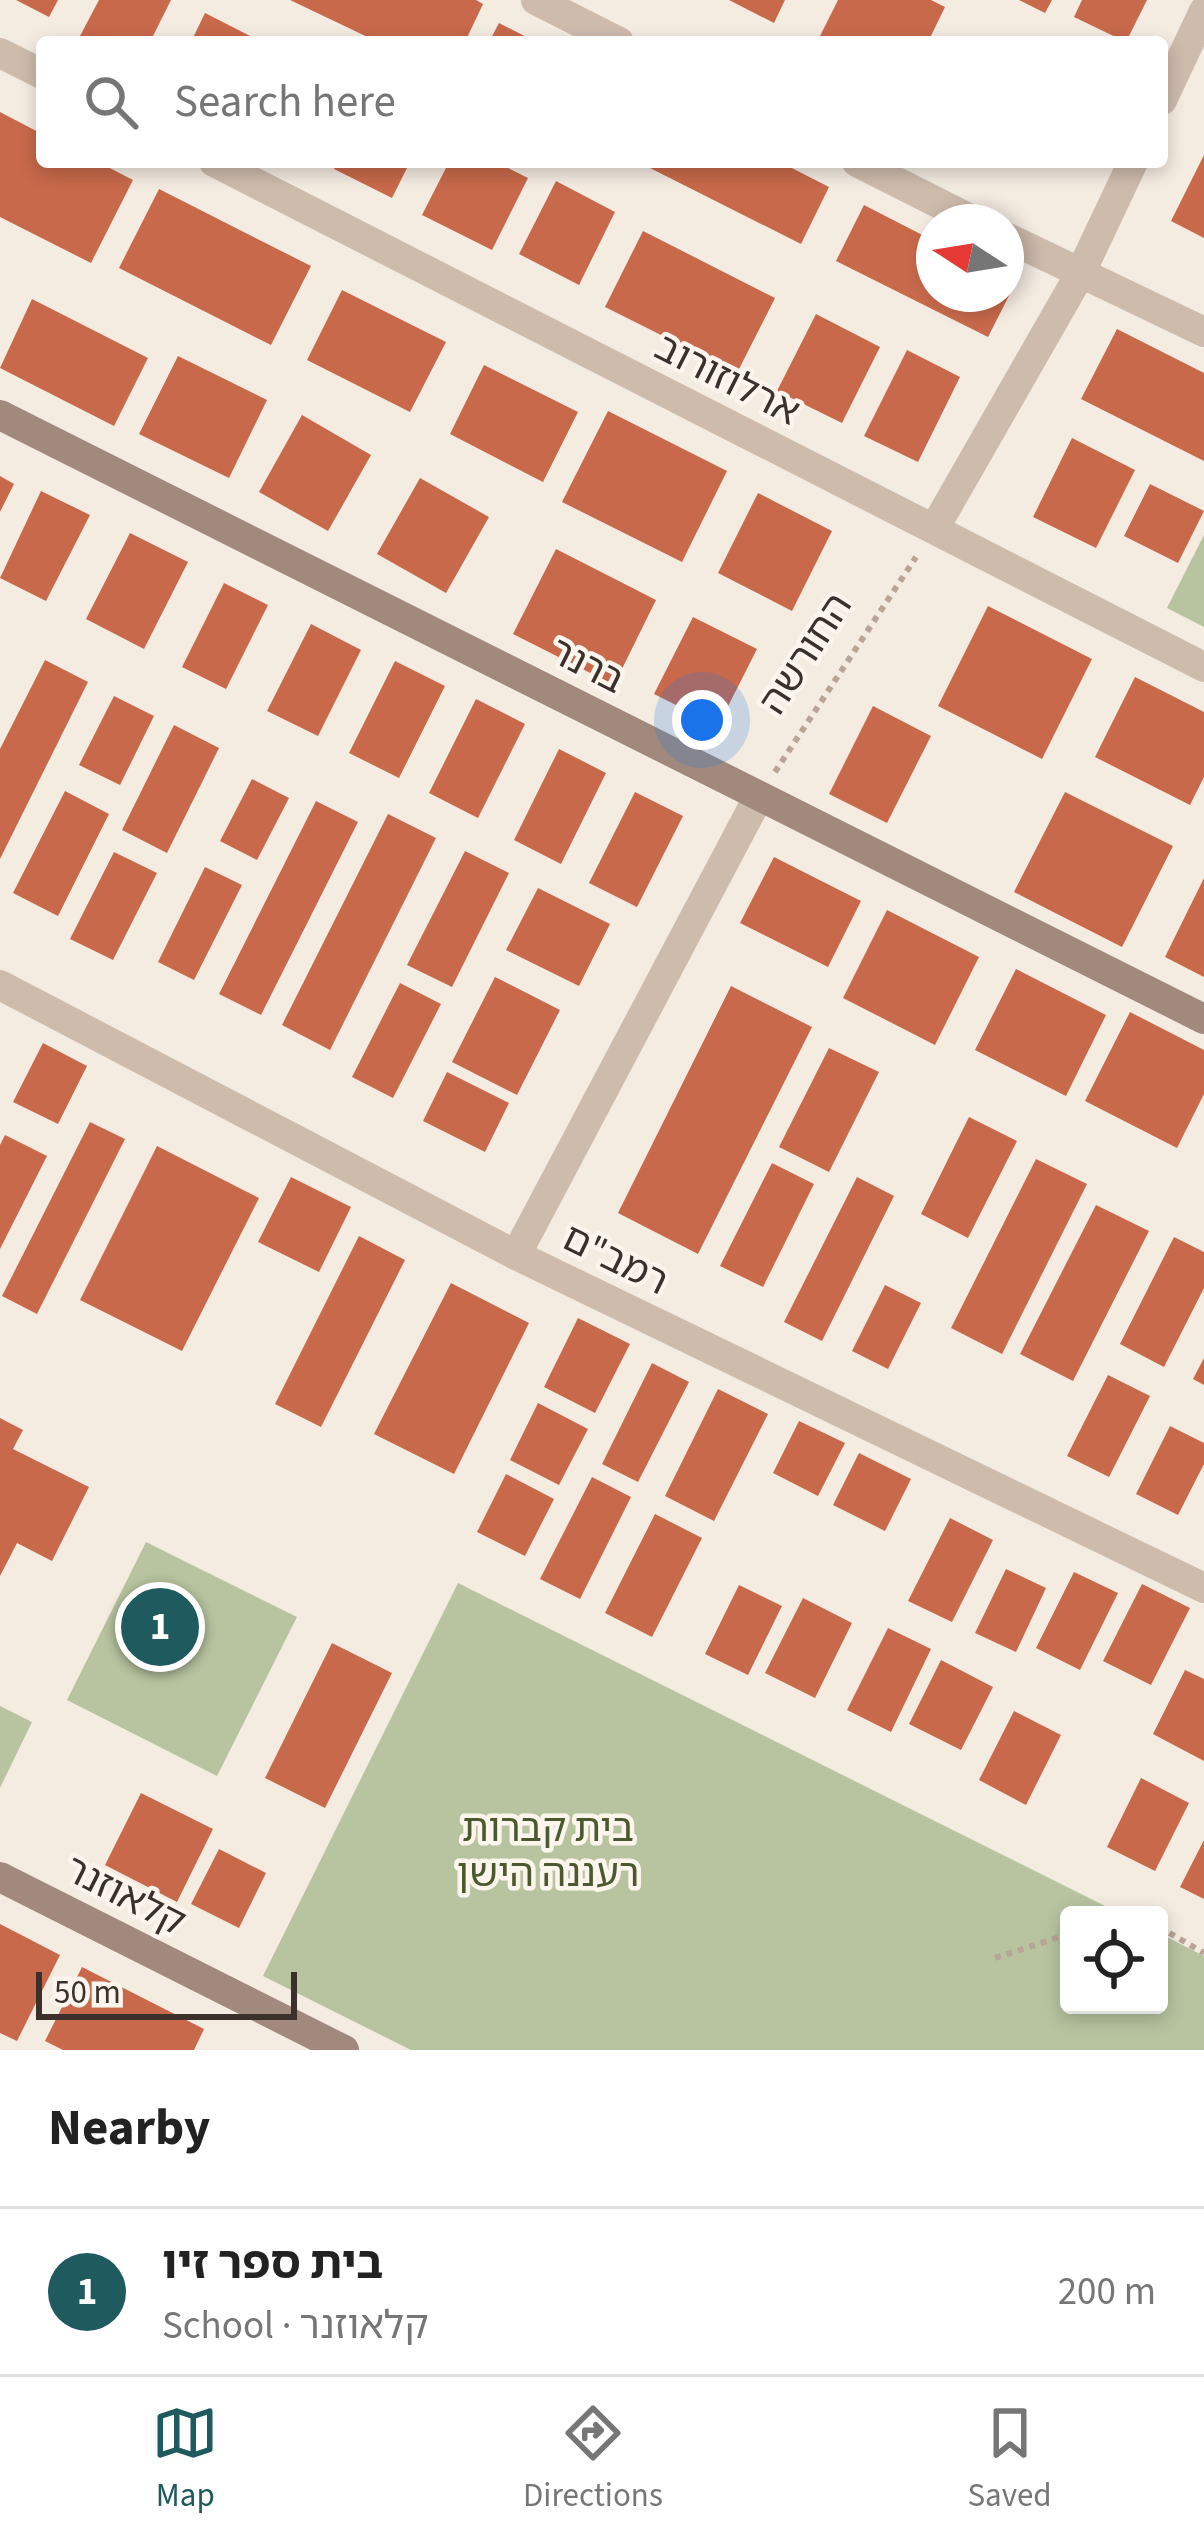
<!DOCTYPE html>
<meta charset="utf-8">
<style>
:root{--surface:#fff;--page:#f2f2f2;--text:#222;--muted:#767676;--line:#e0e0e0;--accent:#1f5a5e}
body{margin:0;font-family:"Source Sans 3","Noto Sans Hebrew",sans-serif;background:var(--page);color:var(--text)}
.controls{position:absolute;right:36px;bottom:36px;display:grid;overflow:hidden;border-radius:12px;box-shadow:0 6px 18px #0003}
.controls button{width:108px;height:108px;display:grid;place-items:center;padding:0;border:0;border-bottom:3px solid var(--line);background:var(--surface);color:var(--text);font:60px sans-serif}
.compass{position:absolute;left:916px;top:204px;width:108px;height:108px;border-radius:50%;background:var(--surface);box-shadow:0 6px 18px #0003;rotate:282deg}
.scale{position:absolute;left:36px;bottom:30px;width:261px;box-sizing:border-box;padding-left:12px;border:6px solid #3b302b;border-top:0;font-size:33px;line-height:42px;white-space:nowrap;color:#3b302b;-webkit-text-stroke:9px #fbf5ee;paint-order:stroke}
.you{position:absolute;left:702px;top:720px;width:42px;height:42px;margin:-30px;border:9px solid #fff;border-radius:50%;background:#1a73e8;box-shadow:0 0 0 18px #1a73e833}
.badge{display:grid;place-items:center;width:78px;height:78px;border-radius:50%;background:var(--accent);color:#fff;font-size:39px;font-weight:700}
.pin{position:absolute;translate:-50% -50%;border:6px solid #fff;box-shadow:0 3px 12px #0006}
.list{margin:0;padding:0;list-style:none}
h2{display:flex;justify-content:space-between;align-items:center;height:156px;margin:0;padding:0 48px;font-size:51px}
h2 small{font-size:39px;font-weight:400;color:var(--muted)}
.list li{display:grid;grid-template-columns:78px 1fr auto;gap:36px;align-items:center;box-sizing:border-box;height:168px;padding:0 48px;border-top:3px solid var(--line)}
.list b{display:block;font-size:45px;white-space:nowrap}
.list p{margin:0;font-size:39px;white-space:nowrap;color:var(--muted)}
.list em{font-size:39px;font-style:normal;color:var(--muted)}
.icon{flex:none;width:66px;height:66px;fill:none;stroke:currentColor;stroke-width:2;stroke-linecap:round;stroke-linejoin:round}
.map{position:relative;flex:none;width:1204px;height:2050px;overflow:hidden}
.search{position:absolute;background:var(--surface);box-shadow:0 6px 18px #0003;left:36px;right:36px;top:36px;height:132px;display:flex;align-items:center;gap:30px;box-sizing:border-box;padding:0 42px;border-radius:12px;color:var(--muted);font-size:45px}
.sheet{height:324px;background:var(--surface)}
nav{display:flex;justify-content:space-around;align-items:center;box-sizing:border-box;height:168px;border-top:3px solid var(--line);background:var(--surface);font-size:33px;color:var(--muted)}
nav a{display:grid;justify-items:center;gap:6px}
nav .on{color:var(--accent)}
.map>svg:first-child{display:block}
.green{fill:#b8c4a0}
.building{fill:#c8694b}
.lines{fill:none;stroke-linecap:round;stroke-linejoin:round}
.path{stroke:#b9a596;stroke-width:6;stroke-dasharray:6 6;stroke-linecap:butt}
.street{stroke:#cdbbac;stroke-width:30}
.secondary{stroke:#a18a7d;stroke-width:30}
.labels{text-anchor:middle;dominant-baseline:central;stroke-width:9;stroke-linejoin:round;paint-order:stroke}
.street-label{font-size:39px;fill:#3b302b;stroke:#fbf5ee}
.park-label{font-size:39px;fill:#4a5a2e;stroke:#fbf5ee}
</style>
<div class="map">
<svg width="1204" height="2050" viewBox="0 0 1204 2050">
<rect width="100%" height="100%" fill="#f4ebe1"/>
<g class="green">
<path d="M1204,535V627L1167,608Z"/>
<path d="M146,1542L297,1617L217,1776L67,1700Z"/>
<path d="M458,1583L1123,1915H1069V2005H1159V1933L1204,1956V2050H411L263,1976Z"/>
<path d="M0,1706L32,1722L0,1788Z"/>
</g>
<g class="building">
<path d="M16,0H58L49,17Z"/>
<path d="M99,0H171L150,42H91L80,36Z"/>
<path d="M290,0H476L483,4L465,42H378Z"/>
<path d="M729,0H785L774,23Z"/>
<path d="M838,0H931L945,7L928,42H832L820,36Z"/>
<path d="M1019,0H1052L1045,13Z"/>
<path d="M1082,0H1147L1126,42L1074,17Z"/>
<path d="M205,13L262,42H191Z"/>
<path d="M499,23L536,42H489Z"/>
<path d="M0,112L42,134V162H98L133,180L91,263L0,217Z"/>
<path d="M1204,155V238L1171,221Z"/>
<path d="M337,162H410L392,198L334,169Z"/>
<path d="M449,162H496L528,178L492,250L422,215Z"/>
<path d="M653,162H780L829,187L801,244L650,168Z"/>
<path d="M556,181L615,212L579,285L519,254Z"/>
<path d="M159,189L311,266L271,345L119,268Z"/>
<path d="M864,205L934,241V294H1006V277L1016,282L988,337L836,261Z"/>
<path d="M643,231L775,298L737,373L605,307Z"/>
<path d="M342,290L446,342L410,412L307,360Z"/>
<path d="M32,299L148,358L114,426L0,368Z"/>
<path d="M816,314L880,347L842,423L777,391Z"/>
<path d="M1117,329L1204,373V461L1081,399Z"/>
<path d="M907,350L960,377L918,462L864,436Z"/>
<path d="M178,356L267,400L229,478L139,434Z"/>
<path d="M484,365L578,412L543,482L450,434Z"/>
<path d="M608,411L727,471L682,562L562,502Z"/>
<path d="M302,415L371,455L328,531L259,492Z"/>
<path d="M1072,438L1135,470L1096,548L1033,517Z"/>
<path d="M0,476L14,484L0,512Z"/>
<path d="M420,478L489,517L446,593L377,554Z"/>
<path d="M1150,484L1204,511L1178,563L1124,536Z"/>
<path d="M41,491L90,515L46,601L0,578Z"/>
<path d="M758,493L832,531L792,611L718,573Z"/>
<path d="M130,533L188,562L144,649L86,619Z"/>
<path d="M556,549L656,600L614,685L513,634Z"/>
<path d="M224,583L268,605L226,689L182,667Z"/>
<path d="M988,606L1092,659L1042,759L938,706Z"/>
<path d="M693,617L757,649L718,726L654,694Z"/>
<path d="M311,624L361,650L318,736L267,711Z"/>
<path d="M45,660L88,682L0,859V749Z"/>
<path d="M395,661L445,686L399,778L349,753Z"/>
<path d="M1135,677L1204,712V777L1190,805L1095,757Z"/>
<path d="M114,696L154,716L120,785L79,765Z"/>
<path d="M476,699L525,724L478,818L429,793Z"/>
<path d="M873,706L931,736L887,823L829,794Z"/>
<path d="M174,725L219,748L167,853L122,830Z"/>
<path d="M559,749L606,773L561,864L514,840Z"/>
<path d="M252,779L289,798L257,860L220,841Z"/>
<path d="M65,791L109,814L58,916L13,893Z"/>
<path d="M635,792L683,816L637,907L589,883Z"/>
<path d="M1065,792L1173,846L1122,947L1014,892Z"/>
<path d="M316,801L358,822L261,1015L219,994Z"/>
<path d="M388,814L436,838L330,1050L282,1025Z"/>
<path d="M465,851L509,873L452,987L407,965Z"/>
<path d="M114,852L157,873L113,960L70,939Z"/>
<path d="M774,857L861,901L828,967L740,923Z"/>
<path d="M205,867L242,885L194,980L158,962Z"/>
<path d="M1204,878V977L1165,957Z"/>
<path d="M538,888L610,924L579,986L506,950Z"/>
<path d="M887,910L979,957L935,1045L843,998Z"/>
<path d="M1016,969L1106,1015L1066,1096L975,1050Z"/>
<path d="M495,977L560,1010L517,1095L452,1062Z"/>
<path d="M400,983L441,1004L393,1098L352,1077Z"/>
<path d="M731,986L812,1027L698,1254L618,1213Z"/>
<path d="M1130,1012L1204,1050V1094L1177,1148L1085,1101Z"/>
<path d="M43,1043L87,1066L58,1124L13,1102Z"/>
<path d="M829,1048L879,1072L829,1172L779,1147Z"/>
<path d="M447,1072L509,1103L485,1152L423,1121Z"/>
<path d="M969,1117L1017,1141L968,1238L921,1214Z"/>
<path d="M90,1122L125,1139L37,1314L2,1296Z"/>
<path d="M5,1135L47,1156L0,1249V1145Z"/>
<path d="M157,1146L259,1198L182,1351L80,1300Z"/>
<path d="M1036,1159L1087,1184L1002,1354L951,1328Z"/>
<path d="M772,1163L814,1184L763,1287L720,1266Z"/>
<path d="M291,1177L351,1207L319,1272L258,1242Z"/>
<path d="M857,1177L894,1196L822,1341L784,1322Z"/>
<path d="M1096,1205L1149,1231L1073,1381L1020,1354Z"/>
<path d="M359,1236L405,1260L321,1427L275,1404Z"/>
<path d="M1174,1237L1204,1252V1288L1164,1367L1120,1344Z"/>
<path d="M451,1283L529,1323L454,1474L374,1434Z"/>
<path d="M885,1285L921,1303L888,1369L852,1351Z"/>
<path d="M578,1318L630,1344L595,1413L544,1387Z"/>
<path d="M1204,1358V1385L1193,1379Z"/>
<path d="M652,1363L689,1382L638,1482L602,1464Z"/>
<path d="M1108,1375L1150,1396L1109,1477L1067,1456Z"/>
<path d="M718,1389L768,1414L714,1521L665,1496Z"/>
<path d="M538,1403L588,1429L559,1485L510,1460Z"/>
<path d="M0,1418L23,1430L13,1449L89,1487L52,1561L17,1543L0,1576Z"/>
<path d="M799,1421L845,1443L818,1496L773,1473Z"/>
<path d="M1170,1426L1204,1443V1464L1178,1515L1136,1494Z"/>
<path d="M859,1453L911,1479L885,1531L833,1505Z"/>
<path d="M506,1474L554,1499L525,1556L477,1532Z"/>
<path d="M592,1477L631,1497L580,1599L540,1579Z"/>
<path d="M655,1514L702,1538L652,1637L605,1613Z"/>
<path d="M950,1518L993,1540L952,1622L908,1601Z"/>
<path d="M1006,1569L1046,1588L1016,1652L975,1633Z"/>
<path d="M1074,1572L1118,1593L1080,1670L1036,1648Z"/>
<path d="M1142,1584L1190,1608L1151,1685L1103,1661Z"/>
<path d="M739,1585L782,1606L748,1675L705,1654Z"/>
<path d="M803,1598L852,1623L815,1698L765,1673Z"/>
<path d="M888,1628L931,1649L891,1732L847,1710Z"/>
<path d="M332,1643L392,1673L325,1808L265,1778Z"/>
<path d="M941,1660L993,1687L961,1750L909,1724Z"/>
<path d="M1185,1670L1204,1679V1761L1153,1734Z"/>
<path d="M1014,1711L1061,1735L1026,1805L979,1780Z"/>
<path d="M1141,1778L1189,1803L1155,1871L1107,1847Z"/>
<path d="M141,1793L213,1829L177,1902L105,1865Z"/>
<path d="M1204,1840V1899L1180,1887Z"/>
<path d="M219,1849L266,1873L239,1928L191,1904Z"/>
<path d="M0,1924L60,1955L17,2041L0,2033Z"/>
<path d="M82,1967L204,2029L194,2050H63L45,2041Z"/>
</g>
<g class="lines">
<g class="path">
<path d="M775,772L916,557"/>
<path d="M1126,1915L1134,1913L1138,1915"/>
<path d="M1159,1927L1204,1953"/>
<path d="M995,1958L1069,1934"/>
</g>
<g class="street">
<path d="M536,0L619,42"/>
<path d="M0,53L42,74"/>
<path d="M1162,100L1204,11"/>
<path d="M214,162L1204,667"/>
<path d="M857,162L976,222"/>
<path d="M1006,237L1204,332"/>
<path d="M934,529L1080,274L1133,162"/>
<path d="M0,985L516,1255L1204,1588"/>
<path d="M516,1255L759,796"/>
</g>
<g class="secondary">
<path d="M0,415L1204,1019"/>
<path d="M0,1877L344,2050"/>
</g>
</g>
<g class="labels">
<g class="street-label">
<text transform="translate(727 380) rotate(27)">ארלוזורוב</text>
<text transform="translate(806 654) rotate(-57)">החורשה</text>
<text transform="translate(587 666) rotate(27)">ברנר</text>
<text transform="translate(615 1260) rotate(26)">רמב"ם</text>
<text transform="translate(125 1896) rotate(27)">קלאוזנר</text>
</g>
<g class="park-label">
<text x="548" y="1829">בית קברות<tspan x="548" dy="45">רעננה הישן</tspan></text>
</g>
</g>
</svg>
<div class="controls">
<button><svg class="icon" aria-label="locate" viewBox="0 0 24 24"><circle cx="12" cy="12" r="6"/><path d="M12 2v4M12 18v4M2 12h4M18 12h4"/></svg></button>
</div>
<svg class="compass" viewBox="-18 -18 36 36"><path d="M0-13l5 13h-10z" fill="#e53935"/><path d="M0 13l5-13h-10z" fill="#767676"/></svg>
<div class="scale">50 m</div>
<div class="you"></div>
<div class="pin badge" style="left:160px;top:1627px">1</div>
<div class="search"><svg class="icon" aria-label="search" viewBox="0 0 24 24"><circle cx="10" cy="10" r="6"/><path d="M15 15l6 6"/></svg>Search here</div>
</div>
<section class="sheet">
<h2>Nearby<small></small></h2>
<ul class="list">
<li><span class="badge">1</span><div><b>בית ספר זיו</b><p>School · קלאוזנר</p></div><em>200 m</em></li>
</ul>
</section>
<nav>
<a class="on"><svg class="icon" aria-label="map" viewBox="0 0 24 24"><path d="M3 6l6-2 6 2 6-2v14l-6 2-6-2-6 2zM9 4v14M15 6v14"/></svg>Map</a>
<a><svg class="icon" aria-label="directions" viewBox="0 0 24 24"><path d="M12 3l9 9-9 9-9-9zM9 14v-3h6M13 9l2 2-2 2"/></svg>Directions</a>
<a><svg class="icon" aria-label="saved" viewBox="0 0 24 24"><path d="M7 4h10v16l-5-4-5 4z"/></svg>Saved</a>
</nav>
